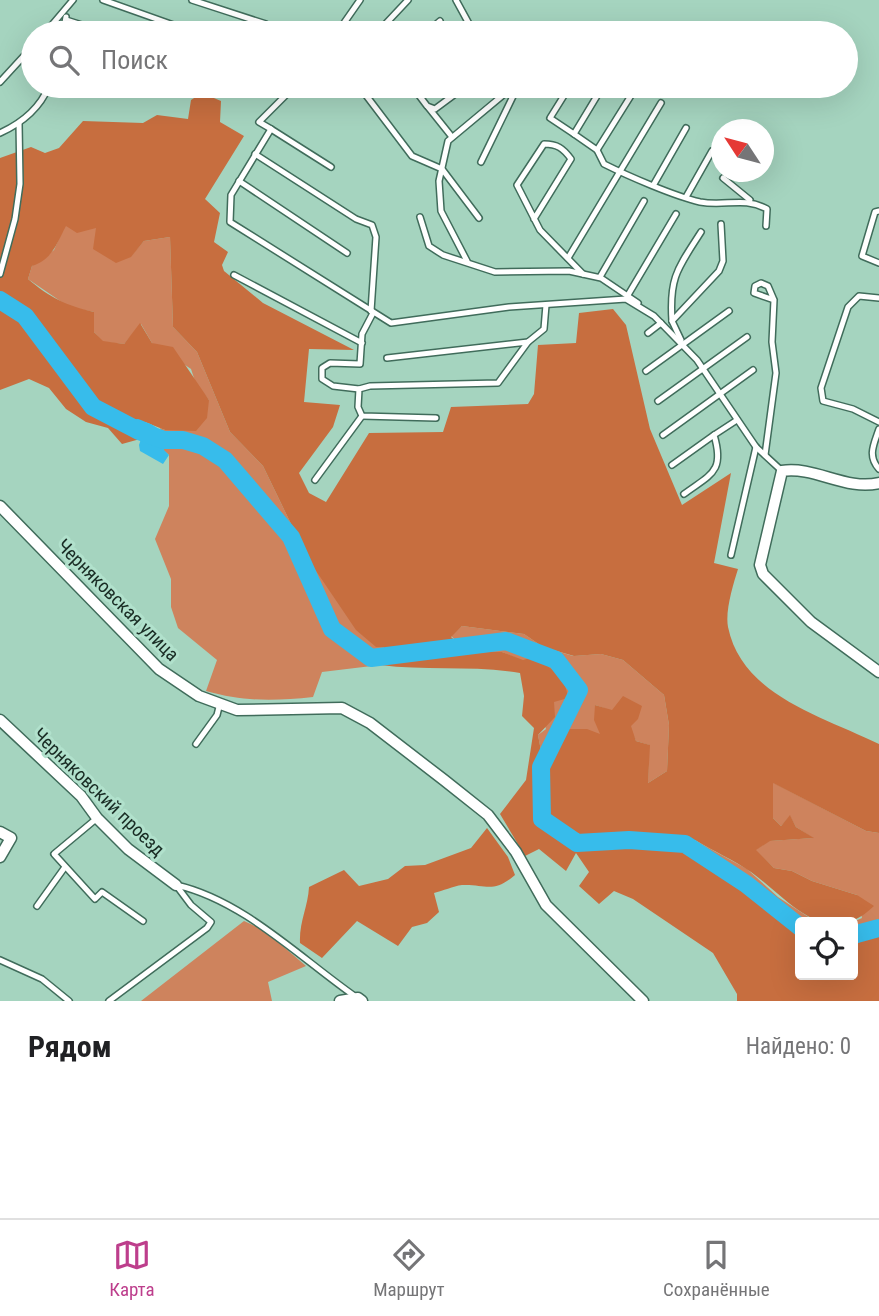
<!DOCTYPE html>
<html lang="ru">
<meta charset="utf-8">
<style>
:root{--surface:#fff;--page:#f2f2f2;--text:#202124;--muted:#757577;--line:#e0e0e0;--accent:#bd3e8c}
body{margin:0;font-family:"Roboto Condensed",sans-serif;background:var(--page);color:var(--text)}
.controls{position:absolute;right:21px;bottom:21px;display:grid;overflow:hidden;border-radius:7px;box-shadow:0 7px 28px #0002}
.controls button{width:63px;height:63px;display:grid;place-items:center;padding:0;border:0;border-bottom:2px solid var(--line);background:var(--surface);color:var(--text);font:35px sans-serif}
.compass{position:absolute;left:711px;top:119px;width:63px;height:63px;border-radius:50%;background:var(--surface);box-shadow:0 7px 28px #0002;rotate:306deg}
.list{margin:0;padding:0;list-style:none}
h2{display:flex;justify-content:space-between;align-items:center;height:91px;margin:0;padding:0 28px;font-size:30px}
h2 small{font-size:23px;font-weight:400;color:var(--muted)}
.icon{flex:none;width:38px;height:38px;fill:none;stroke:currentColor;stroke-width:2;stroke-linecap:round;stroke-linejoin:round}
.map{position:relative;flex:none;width:879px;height:1001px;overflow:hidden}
.search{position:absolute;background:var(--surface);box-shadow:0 7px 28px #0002;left:21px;right:21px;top:21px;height:77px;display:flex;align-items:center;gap:18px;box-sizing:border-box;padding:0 24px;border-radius:38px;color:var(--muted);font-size:26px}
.sheet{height:217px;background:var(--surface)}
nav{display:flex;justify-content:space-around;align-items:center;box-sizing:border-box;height:98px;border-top:2px solid var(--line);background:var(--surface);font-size:19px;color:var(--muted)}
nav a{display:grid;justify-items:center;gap:4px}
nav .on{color:var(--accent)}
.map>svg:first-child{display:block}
.green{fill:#ce835d}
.forest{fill:#c76e3f;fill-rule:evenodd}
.water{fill:#37bceb}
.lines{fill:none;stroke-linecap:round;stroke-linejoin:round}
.river{stroke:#37bceb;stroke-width:18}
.lane-casing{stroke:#406c5b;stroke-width:8}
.street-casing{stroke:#406c5b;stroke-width:13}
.lane{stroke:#fff;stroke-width:5}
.street{stroke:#fff;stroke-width:10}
.labels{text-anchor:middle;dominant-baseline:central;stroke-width:6;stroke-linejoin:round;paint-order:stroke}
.street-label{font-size:19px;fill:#192c24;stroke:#b1e1cc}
</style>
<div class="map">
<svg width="879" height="1001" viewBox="0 0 879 1001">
<rect width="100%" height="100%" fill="#a5d4bf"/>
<g class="green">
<path d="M65,225L97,227L131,256L144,241L170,237L173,327L197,352L230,432L263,466L308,559L384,647L380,665L322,672L313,697C275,701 244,702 206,691L217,660L178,628L171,607V579L155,539L169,506V455L163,450L164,437L160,428L165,430L209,400L196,384L191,369L152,343L141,324L124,344L103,342L94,332V312L69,307L28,279L32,266L54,250Z"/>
<path d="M462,626L524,634L543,647L573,656L601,654L623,660L664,695L669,725L667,771L648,783L649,745L636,741C628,721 616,711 595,705L601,734L548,764L542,756L538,735L546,729L523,661L502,652H469L451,636Z"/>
<path d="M772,782L866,831L879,833V932L855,947L853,922L862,918L857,895L812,881L792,871L774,868L755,850L769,841L813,838L796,827L790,816L781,826L773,818Z"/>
<path d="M694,840L747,869L778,897L816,922H800V928L768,911L746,884L685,844Z"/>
<path d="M244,921L264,930L306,966L268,982L272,1001H141Z"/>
</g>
<g class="forest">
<path d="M202,93L221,101L220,122L244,136L205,199L220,213L214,242L228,252L222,265L224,271L263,303L354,350L309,349L304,402L340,405L333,427L299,473L309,493L326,502L369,433L443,432L451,407L528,404L534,394L538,345L576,343L579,313L613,309L626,325L650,429L682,505L731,473L714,563L738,569C733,585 725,611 728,627C742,696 824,717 879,744V833L866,831L773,783V818L781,826L790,815L796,827L814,838L770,841L756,850L774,868L792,871L812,881L857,895L874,906C826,952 790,900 751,872C734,860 713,851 695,840L686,844L746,884L768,911L800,928V975H853V946L879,932V1001H737V994L713,953L633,899L614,891L599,904L579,886L589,872L576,853L566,871L539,849L525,856L500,814L526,780L534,728L522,716L524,696L520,673C473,665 427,671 380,665L384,647H376L356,630L308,559L263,466L230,432L197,352L173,327L170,237L144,241L131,257L116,263L93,249L96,228L77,233L66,226C57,243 52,260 32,266L28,279C49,297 67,306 94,312V332L103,341L124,344L140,323L152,343L173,347L209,400L207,418L196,431L165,430L145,422L140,439L122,444L108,428L86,422L66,409L49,388L29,379L0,390V158L31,147L45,153L59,148L83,121L143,123L157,115L188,119L191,100ZM462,626L524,634L543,647L574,656L601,654L623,660L664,695L669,725L667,771L648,783L650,745L636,741L631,726L638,719L642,706L623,696L612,710L595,705L594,720L600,734L587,729H568L548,764L542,756L538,735L555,717L554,702L568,698C566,677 551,668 534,657L523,660L502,652H469L451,637Z"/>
<path d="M487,828L508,857L515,875C493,894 486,884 462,885C453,886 443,891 434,893L439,912L427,923L412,927L398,946L357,921L322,958L300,943C299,922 308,907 309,887L344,870L359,886L388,879L405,866L425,865L471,848Z"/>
</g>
<path class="water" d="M138,419C154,425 169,430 164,450L169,455L163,464L140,451L139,445L144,430L125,427L124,421Z"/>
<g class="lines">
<g class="river">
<path d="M0,300L25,316L93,407L139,431L164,440H183L203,446L225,460L291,537L332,629L371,658L506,641L556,660L579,690L541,767L542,819L577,843L629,840L685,844L746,884L800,927"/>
<path d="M853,935L879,928"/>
</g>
<defs>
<g id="lane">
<path d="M103,0L196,33"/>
<path d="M192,0L266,24"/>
<path d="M456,0L474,33"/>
<path d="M66,20L107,33"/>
<path d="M45,33L73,0"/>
<path d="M63,33L66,17"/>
<path d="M337,33L360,0"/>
<path d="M377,33L408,0"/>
<path d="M426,33L440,21"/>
<path d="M0,82L33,46"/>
<path d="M359,86L412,156L442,169L479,218"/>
<path d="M412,86L427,106L435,109L466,86"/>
<path d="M570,86L550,118L574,134"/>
<path d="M637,86L597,150L604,164C628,176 674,196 700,202C726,207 743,196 767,209L766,226"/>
<path d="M428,107L452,137"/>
<path d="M271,129L259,122L295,86"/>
<path d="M0,133C22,123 40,108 49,86"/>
<path d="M597,150L574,134L603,86"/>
<path d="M255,154L356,219L372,225L376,237L371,311"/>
<path d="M481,162L518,86"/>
<path d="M331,167L271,129L231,195L230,222L391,323L509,307L626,299L654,316L697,360L756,447L782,471"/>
<path d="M723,178L750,200"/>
<path d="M239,181L347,253"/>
<path d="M654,184L686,128"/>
<path d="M686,197L712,151"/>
<path d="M879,211L875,212L862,256L879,263"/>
<path d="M420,217L429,246L443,255L495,272L569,271L601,278L638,303"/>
<path d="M534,219L571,159C563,148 557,144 544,144L517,185L540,230L583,274"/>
<path d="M568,258L661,103"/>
<path d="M467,261L441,211L439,181L448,141L514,86"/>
<path d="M0,274L15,219L20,184L19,123"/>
<path d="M234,275L362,343"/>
<path d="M600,277L644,201"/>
<path d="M628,295L676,214"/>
<path d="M879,298L859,296L848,307L821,388L823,401L853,409L879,422"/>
<path d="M672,321C669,277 678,268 701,232"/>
<path d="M648,333L661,323"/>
<path d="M681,340L672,321L719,271L723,261L721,224"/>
<path d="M387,358L528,342L544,329L546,305"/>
<path d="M646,371L729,311"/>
<path d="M359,389L333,386L322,379V368L330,363L360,364L362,334L373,313"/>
<path d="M658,401L747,337"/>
<path d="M436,418L362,416L358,407L359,389L370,386L498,383L528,342"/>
<path d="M879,429C874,444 867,456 879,469"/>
<path d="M663,435L753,370"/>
<path d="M765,455L776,373L772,342L774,300L768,286L761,283L755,286L754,293L774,300"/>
<path d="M672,465L714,435"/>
<path d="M315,480L362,416"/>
<path d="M684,494C711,474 725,472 714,435L737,420"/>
<path d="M731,555L756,447"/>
<path d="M196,744L217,715L220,703"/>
<path d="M96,819L54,854L95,899L102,892L143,921"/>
<path d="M176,885C243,900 300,958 356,997"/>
<path d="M37,906L65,867"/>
<path d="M0,960L42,979L69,1001"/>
<path d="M109,1001L207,928L211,922L191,905L176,885"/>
</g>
<g id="street">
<path d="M879,483C846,491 815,466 782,471L760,565L763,574L811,622L879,672"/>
<path d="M0,506L159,669L199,696L237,710L342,708L370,723L444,780L488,815L516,852L546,905L643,1001"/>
<path d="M0,720L81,796L97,818L128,849L176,885"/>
<path d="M0,832L11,838L0,857"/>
<path d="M340,1001L358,998L362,1001"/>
</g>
</defs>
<use href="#lane" class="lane-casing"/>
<use href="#street" class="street-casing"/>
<use href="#lane" class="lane"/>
<use href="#street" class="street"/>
</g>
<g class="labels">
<g class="street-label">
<text transform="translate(118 600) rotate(45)">Черняковская улица</text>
<text transform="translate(99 792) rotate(44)">Черняковский проезд</text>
</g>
</g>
</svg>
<div class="controls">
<button><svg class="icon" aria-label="locate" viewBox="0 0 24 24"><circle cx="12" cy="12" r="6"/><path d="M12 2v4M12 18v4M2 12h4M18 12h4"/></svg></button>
</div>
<svg class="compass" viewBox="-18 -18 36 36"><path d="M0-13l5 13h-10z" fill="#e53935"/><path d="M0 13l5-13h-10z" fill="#757577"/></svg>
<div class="search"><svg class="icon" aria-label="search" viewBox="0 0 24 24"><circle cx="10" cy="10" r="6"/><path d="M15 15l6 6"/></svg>Поиск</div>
</div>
<section class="sheet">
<h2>Рядом<small>Найдено: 0</small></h2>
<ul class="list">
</ul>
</section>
<nav>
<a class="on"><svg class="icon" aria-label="map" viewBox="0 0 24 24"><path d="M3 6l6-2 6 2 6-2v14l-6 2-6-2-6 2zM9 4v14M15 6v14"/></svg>Карта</a>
<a><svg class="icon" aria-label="directions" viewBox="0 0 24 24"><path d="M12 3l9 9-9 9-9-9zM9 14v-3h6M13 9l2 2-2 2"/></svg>Маршрут</a>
<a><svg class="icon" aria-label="saved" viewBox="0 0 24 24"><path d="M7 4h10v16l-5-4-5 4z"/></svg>Сохранённые</a>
</nav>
